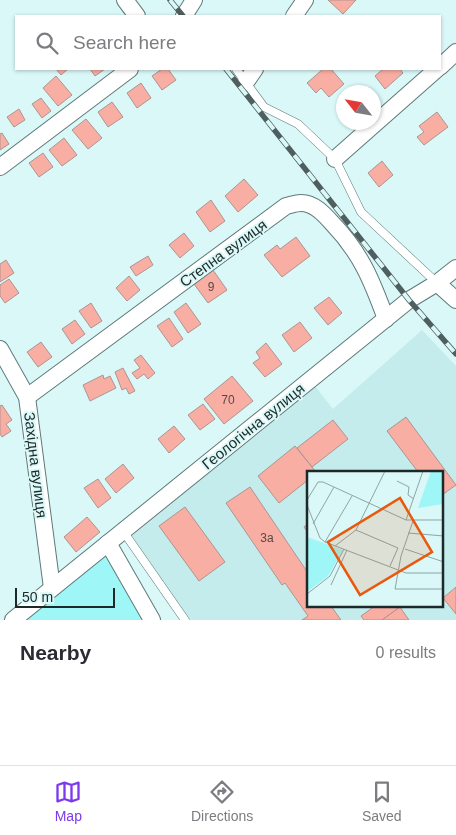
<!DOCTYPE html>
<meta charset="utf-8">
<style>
:root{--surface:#fff;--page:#f7f7f7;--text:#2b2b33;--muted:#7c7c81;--line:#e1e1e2;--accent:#7c3aed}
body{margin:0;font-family:Arial,sans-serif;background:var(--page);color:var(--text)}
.compass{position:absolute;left:336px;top:85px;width:45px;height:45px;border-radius:50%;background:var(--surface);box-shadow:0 1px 4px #0004;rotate:301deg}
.scale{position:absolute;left:15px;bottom:12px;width:100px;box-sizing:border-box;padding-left:5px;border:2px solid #1d2828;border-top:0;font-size:14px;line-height:18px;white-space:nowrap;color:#1d2828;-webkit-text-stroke:4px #daf8f8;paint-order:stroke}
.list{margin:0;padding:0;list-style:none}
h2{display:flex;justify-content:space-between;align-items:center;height:65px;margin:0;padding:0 20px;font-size:21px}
h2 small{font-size:16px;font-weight:400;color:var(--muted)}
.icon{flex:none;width:28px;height:28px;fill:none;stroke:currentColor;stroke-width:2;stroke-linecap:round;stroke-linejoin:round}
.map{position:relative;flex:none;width:456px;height:620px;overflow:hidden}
.search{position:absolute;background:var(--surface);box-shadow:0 1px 4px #0004;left:15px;right:15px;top:15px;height:55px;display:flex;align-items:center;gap:12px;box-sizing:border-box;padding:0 18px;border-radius:0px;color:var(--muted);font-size:19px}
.sheet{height:145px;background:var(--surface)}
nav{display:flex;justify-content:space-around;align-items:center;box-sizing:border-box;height:70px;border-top:1px solid var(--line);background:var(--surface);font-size:14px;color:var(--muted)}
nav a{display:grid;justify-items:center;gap:2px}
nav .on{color:var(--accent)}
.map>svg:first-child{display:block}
.built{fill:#c5ecec;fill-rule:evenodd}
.green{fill:#9ff6f6}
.building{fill:#f8aea3;stroke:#ae9490}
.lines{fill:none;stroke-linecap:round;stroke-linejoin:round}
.lane-casing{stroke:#5f7a7a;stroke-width:9}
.street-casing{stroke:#5f7a7a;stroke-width:18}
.lane{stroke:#fff;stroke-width:8}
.street{stroke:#fff;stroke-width:16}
.rail-casing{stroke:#4f5f5f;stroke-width:5.5}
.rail{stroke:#daf8f8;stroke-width:4;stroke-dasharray:11;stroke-linecap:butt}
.labels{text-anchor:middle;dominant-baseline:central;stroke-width:4;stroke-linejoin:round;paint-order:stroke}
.number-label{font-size:12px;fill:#544a47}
.street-label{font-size:15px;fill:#1d2828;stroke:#daf8f8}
.inset-road{fill:none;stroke:#8ea5a5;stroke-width:1}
.view{fill:#e8590c;fill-opacity:0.15;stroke:#e8590c;stroke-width:2.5}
.inset-edge{fill:none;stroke:#1d2828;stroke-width:2.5}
</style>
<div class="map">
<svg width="456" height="620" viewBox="0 0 456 620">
<rect width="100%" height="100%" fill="#daf8f8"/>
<path class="built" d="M422,330L456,366V620H180L128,539L315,386L333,409ZM308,472H442V606H308Z"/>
<path class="green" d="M105,556L144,620H25Z"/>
<g class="building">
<path d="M328,0H356L343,14Z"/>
<path d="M56,69H68L61,75Z"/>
<path d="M90,69H105L95,76Z"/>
<path d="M162,69H168L176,80L162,90L152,76Z"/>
<path d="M323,69H331L344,84L329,97L321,88L316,93L307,83Z"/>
<path d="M383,69H400L403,73L385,89L375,76Z"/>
<path d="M56,76L72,95L58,106L43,88Z"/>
<path d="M141,83L151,98L137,108L127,93Z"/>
<path d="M41,98L51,111L42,118L32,104Z"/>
<path d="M112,102L123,117L108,127L98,112Z"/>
<path d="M344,103V115L338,108Z"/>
<path d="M19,109L25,120L14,127L7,117Z"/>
<path d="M437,112L448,127L424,145L417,137L424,132L419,126Z"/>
<path d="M86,119L102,138L88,149L72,130Z"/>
<path d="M2,133L9,144L0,150V134Z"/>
<path d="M64,138L77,155L62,166L49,150Z"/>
<path d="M43,153L53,167L39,177L29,163Z"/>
<path d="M382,161L393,175L379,187L368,173Z"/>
<path d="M244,179L258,195L238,212L225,196Z"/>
<path d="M211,200L225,221L210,232L196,212Z"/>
<path d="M184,233L194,246L180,258L169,245Z"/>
<path d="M296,237L310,256L282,277L264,255L277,245L280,249Z"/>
<path d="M148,256L153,265L136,276L130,267Z"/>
<path d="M6,260L14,273L0,282V264Z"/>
<path d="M213,270L227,290L208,303L194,284Z"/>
<path d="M129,276L140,290L127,301L116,288Z"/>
<path d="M9,279L19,293L5,303L0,296V285Z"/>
<path d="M329,297L342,313L328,325L314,308Z"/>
<path d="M91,303L102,321L91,328L79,311Z"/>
<path d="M186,303L201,324L188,333L174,312Z"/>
<path d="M169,318L183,339L172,347L157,326Z"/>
<path d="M75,320L85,334L72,344L62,329Z"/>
<path d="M300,322L312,338L294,352L282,335Z"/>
<path d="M41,342L52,357L38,367L27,352Z"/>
<path d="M266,343L282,364L265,377L253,363L260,358L256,352Z"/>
<path d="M141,355L155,373L148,379L144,374L137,379L132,373L140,368L134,360Z"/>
<path d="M123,368L135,391L129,394L126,388L122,390L115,372Z"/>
<path d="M103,375L104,379L110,376L116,388L90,401L83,385Z"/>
<path d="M232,376L253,401L224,424L204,399Z"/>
<path d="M203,404L215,419L200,430L188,415Z"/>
<path d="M2,405L12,420L6,424L11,431L2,437L0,434V406Z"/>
<path d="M406,417L456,485L442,495V472H418L387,431Z"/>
<path d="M333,420L348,439L312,467L297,448Z"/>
<path d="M174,426L185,439L169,453L158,439Z"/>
<path d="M295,446L316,472H308V480L279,503L258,476Z"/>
<path d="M123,464L134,478L116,493L105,479Z"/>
<path d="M98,479L111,498L98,508L84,488Z"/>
<path d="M250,487L308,573V606H331L341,620H302L308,616L285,583L282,585L226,503Z"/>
<path d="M185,507L225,562L199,581L159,526Z"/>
<path d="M87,517L100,532L76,552L64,537Z"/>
<path d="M308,523V533L304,527Z"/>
<path d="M456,587V614L443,598Z"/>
<path d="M375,606H399L400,607L382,620H364L361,616Z"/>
<path d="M400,607L409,620H382Z"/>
</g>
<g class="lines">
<defs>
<g id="lane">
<path d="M236,69L264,107L298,124L335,159L361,212L437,283"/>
<path d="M123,531L185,620"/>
</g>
<g id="street">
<path d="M125,0L137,16"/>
<path d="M184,16L194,0"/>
<path d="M294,16L305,0"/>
<path d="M440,67L456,52"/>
<path d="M246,82L255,69"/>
<path d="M335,159L437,69"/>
<path d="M0,167L130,69"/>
<path d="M437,283L456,300"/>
<path d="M0,349L27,397L52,588"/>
<path d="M27,397L286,206C291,205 296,203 301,203C314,203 324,214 332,223C361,253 372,281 386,319"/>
<path d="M108,543L152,620"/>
<path d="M13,620L409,300L437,283L456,268"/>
</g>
</defs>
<use href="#lane" class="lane-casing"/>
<use href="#street" class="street-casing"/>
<use href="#lane" class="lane"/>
<use href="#street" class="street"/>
<defs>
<g id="rail">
<path d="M170,0L183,16"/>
<path d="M226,69L409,300L456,354"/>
</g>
</defs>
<use href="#rail" class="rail-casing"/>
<use href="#rail" class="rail"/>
</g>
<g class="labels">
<g class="number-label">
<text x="211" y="287">9</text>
<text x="228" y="400">70</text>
<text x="267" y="538">3а</text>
</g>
<g class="street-label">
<text transform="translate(223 253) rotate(-36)">Степна вулиця</text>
<text transform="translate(253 426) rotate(-39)">Геологічна вулиця</text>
<text transform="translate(36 465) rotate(83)">Західна вулиця</text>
</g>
</g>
<g transform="translate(307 471)">
<rect width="136" height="136" fill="#daf8f8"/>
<path d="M124,0H136V33L111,37ZM0,66L36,79L21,105L0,121Z" fill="#9ff6f6"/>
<path class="inset-road" d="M90,10L102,16L101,24L107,28M0,29L11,11H16L99,49H137M0,34L13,67L18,71L99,102H137M99,49L116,0M106,50L94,85L88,118H137M6,53L27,16M49,59L91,77L83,95M101,62L137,65M18,71L45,25M28,75L49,59L78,0M98,78L137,91M24,114L40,79M0,123L23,105L37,78"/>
<path class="view" d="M93,27L125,81L53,124L21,71Z"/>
<rect width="136" height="136" class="inset-edge"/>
</g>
</svg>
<svg class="compass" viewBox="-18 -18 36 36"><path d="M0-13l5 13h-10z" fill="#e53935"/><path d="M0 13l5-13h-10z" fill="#7c7c81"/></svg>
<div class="scale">50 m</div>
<div class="search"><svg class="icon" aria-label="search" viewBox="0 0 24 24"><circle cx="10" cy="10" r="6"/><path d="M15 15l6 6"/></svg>Search here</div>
</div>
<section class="sheet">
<h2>Nearby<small>0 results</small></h2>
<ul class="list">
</ul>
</section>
<nav>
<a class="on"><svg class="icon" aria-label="map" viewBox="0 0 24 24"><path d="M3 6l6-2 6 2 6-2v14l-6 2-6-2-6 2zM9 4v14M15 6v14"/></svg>Map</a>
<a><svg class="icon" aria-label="directions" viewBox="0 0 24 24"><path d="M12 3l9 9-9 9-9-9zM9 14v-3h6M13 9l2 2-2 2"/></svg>Directions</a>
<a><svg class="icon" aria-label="saved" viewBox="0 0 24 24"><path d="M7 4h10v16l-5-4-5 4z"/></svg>Saved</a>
</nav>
